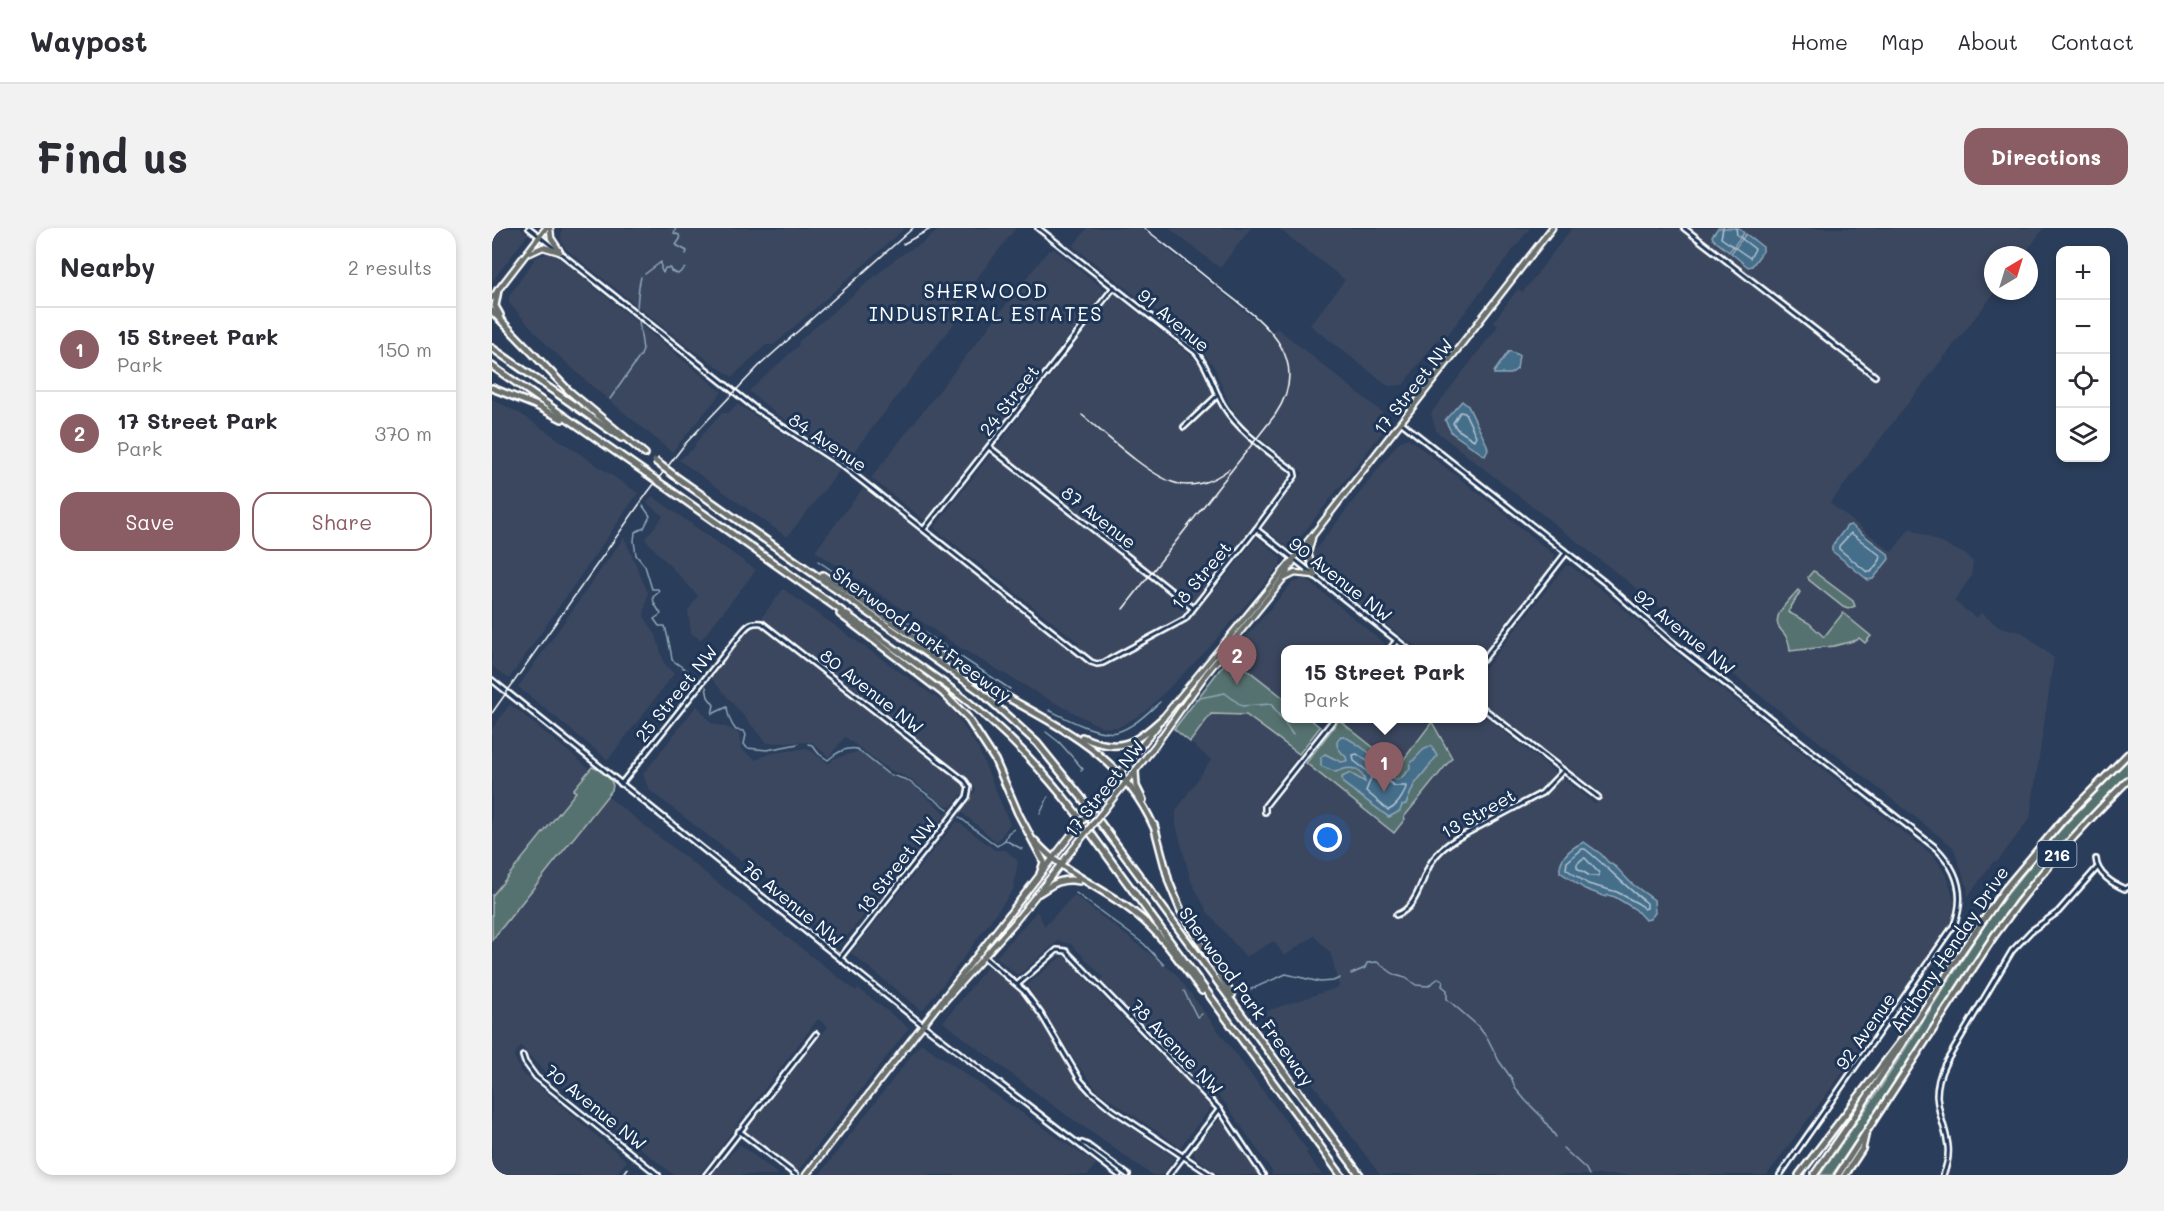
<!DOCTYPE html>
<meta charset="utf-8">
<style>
:root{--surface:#fff;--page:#f2f2f3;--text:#2b2b33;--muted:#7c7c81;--line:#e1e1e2;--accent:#8a5d65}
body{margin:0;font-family:Mali,sans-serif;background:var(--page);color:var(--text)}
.controls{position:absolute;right:18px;top:18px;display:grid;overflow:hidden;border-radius:12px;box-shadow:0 3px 9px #0003}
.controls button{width:54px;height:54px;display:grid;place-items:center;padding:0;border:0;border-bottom:2px solid var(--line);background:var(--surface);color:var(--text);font:30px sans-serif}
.compass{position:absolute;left:1492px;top:18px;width:54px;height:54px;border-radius:50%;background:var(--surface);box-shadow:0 3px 9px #0003;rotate:38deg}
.you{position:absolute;left:836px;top:610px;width:21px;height:21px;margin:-15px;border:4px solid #fff;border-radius:50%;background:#1a73e8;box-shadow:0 0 0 9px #1a73e833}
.badge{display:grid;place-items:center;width:39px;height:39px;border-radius:50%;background:var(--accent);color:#fff;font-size:20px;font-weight:700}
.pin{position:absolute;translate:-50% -50px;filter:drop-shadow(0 2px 3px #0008)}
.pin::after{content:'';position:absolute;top:32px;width:21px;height:18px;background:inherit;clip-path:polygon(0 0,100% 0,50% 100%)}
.popup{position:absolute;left:789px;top:417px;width:207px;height:78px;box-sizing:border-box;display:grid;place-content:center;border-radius:12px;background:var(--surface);filter:drop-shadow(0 2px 4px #0005);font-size:20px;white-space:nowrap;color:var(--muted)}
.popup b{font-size:22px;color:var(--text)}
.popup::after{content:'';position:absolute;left:50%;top:100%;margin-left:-12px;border:12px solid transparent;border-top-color:var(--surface)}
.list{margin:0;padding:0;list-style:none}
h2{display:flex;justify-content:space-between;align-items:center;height:78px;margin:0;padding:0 24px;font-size:26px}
h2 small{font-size:20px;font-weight:400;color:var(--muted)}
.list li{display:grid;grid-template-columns:39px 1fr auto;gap:18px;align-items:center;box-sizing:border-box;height:84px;padding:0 24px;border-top:2px solid var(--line)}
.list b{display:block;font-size:22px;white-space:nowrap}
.list p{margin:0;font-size:20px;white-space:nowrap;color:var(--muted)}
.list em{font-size:20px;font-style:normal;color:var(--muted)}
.actions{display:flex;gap:12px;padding:18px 24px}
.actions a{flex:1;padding:14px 0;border:2px solid var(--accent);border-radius:18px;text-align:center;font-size:21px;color:var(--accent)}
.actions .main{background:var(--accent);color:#fff}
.icon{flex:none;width:33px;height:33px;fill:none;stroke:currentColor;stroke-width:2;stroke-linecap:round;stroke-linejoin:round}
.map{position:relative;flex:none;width:1636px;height:947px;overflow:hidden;border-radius:18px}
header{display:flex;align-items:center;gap:36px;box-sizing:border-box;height:84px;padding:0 30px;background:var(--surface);border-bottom:2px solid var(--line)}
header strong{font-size:28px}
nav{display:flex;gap:33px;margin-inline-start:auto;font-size:21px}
.intro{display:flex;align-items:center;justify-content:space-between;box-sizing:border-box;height:144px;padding:0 36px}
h1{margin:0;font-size:42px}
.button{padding:15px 27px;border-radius:18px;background:var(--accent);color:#fff;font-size:21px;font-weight:700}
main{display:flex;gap:36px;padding:0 36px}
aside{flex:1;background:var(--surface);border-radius:18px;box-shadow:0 3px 9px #0003}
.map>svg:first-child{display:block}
.built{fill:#3a475e}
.green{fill:#567270;stroke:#aab8b8;stroke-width:1.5}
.water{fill:#446e8b;stroke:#8fa8b9;stroke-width:1.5}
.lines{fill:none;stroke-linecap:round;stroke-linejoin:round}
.shore{stroke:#b4c5d1;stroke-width:1.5}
.stream{stroke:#8fa8b9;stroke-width:1.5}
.minor-casing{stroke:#fff;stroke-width:8}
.major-casing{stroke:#fff;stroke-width:9}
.highway-casing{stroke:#fff;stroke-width:10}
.minor{stroke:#1d3557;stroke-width:3}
.major{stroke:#6b706d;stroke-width:4.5}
.highway{stroke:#6b706d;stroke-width:5}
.rail{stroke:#fff;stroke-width:1.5}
.major-bridge-casing{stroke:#fff;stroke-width:9;stroke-linecap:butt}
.highway-bridge-casing{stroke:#fff;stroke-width:10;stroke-linecap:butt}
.major-bridge{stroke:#6b706d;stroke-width:4.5}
.highway-bridge{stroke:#6b706d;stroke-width:5}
.labels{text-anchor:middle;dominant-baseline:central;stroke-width:6;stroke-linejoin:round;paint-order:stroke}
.shield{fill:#1d3557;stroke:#bbc2cd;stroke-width:1.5}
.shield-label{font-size:16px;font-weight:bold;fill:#fff}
.street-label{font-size:18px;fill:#fff;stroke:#1d3557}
.neighbourhood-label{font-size:20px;letter-spacing:1.5px;fill:#fff;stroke:#1d3557}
</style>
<header>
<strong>Waypost</strong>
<nav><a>Home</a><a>Map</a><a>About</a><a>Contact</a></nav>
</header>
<div class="intro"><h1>Find us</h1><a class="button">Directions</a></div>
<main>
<aside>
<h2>Nearby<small>2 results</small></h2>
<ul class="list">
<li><span class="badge">1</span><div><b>15 Street Park</b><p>Park</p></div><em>150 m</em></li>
<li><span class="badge">2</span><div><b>17 Street Park</b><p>Park</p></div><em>370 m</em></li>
</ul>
<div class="actions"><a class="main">Save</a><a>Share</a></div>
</aside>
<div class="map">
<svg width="1636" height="947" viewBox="0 0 1636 947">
<rect width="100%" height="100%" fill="#2a3d5a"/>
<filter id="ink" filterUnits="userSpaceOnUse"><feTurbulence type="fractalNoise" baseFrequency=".0167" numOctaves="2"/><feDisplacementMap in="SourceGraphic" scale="12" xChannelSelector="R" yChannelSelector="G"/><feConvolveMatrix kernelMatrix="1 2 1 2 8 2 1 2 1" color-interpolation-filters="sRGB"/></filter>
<g filter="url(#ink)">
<g class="built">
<path d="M0,0H28L36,6L0,54Z"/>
<path d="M70,0H413L282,117H274L240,149L194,117L74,21L69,13Z"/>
<path d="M449,0H524L458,85L465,92L356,231L286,187L257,163L306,118L307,113L397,36L415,23L429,16Z"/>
<path d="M595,0H649L770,97L778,105L785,100L900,192L799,321L772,301V297L811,245L748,193L736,174L722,139L705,116L581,18Z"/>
<path d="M677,0H759L728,40Z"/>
<path d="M786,0H1038L950,114L946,111L911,157L896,158L818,97L853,52Z"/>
<path d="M1080,0H1552L1532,27H1501V63H1504L1338,275L1400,324L1418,300L1473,326L1481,334L1479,349L1462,373L1484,390L1489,385L1507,399L1530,404L1562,430L1538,590L1506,633L1501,634L1476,669L1475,658L1461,619L1205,418L1209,411L944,203L939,185L1006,98L1001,94L1026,61L1031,64Z"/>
<path d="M562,21L613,62L433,293L379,250L556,23Z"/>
<path d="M57,25L63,27L230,164L180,224L101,159L57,119L17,75V68L44,29Z"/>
<path d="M622,66L702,130L712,142L721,161L725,177L739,197L797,245L798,250L717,355L724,361L765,309L789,330L788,337L716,421L653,484L627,499L611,500L552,469L472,422L323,323L371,260L581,424L587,415L442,300Z"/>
<path d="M0,171L29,186L146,265L17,451L0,438Z"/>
<path d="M245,176L348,242L295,309L187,232L202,220L204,214L230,185H236Z"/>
<path d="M916,210L1007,281L1062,327V334L991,424V422L926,421L825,343L820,326L907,214Z"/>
<path d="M160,268L264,342L209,412L199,405L196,383L206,368L153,311L171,288L155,275Z"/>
<path d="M132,309L156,365L152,388L164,407L172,435L182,446L116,532L26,459Z"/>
<path d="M1073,338H1079L1109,361L1161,407L1443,629L1456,651L1462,673L1461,690L1442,721L1275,947H888L769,785L847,759L839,726L822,708L792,728L782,713L754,729L716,685L699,653L684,597V583L719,532L698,514L719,486L754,487L807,526L772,571L780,577L814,535L902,605L913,591L911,590L940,495L906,539L847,492L849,490H991V487L1103,576L1110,566L991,474V443Z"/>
<path d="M813,350L893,416L889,421L793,422V471L738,428L800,355Z"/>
<path d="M291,361L459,480L486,520L518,596L505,614L468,583L484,562L478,551L270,389Z"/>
<path d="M267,397L472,557L473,563L459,579L450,575L418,551L396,541L353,509L337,529L320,514L275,515L218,449L257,400Z"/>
<path d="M18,476L98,541L81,561L84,564L0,668V501Z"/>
<path d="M205,477L219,495L240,501L247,506L249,521L264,532L276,526L315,520L337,536L341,531L367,523L402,550L417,554L454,586L347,718L285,669L290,661L252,630L249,633L157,562L151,546Z"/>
<path d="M115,568L364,763L366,760L417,800L305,944L254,903L336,799L326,791L207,947H182L53,845L29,818L22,828L29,844L135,933L123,947H0V712Z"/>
<path d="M465,593L503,622H514L526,633L521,662L464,740L430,783L359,725Z"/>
<path d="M582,667L684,746L816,923L814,925L830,947H779L780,943L733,875L702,843L699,846L609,752L611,749L579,716L566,713L528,746H524L504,729L545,683L553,698Z"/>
<path d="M571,727L643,803L720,878L688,919L607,864L585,836L535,757Z"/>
<path d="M495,739L521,758L538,777L596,869L683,930L670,947H660L559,876L451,794Z"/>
<path d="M429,815L604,936L596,947H327Z"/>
<path d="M727,892L732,893L769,945L768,947H728L703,929L701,923Z"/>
<path d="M248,916L287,947H219Z"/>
</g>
<g class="green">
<path d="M1321,343L1324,344L1325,346L1361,373L1363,378L1356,381L1351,379L1317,352L1316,349Z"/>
<path d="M1306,362L1308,364L1296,384L1317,395L1332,409L1351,385L1379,408L1373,415L1367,410L1365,412L1342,418L1298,423C1298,414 1295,408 1289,402C1277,389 1297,373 1306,362Z"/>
<path d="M738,428L793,471V490L818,491L828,499L807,526L754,487L719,486L698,514L682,501Z"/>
<path d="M847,492L906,539L940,494L960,530L912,589L913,591L902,605L814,535Z"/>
<path d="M1636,532V547L1565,621L1523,672L1412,843L1340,947H1328L1383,868L1501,684L1565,605Z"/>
<path d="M100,539C108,541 119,549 121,558L120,562L0,712V668L84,564L81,562Z"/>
</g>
<g class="water">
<path d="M1226,0H1247L1252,5L1237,24L1221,11L1220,8Z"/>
<path d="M1254,6L1271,19V23L1260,38L1256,39L1239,25Z"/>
<path d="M1017,123L1027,127L1025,141L1018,146H1002V144Z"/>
<path d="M970,173L976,178L995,217L996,222L993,228L960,205L953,192Z"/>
<path d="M1359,297L1396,326L1397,331L1381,351L1376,352L1340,323V318L1355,298Z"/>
<path d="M849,508C856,508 886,531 892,537C897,542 898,548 904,552L908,551L918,541V536L931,522L939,518L945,528L922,557L914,576L910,577L908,583L897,589L851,555L850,549L858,545L873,554C870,538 856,538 844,544L829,538V529L833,526L849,534L855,533L854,529C848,523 840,516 849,508Z"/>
<path d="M1092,614L1109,626L1116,634L1124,639L1139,655L1162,672L1163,685L1158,691L1153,692L1143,681L1123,669L1116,667L1114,669L1093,661L1068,644C1066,630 1080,619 1092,614Z"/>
</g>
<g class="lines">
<g class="shore">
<path d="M1231,0L1229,10L1258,30L1263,21L1245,7L1244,0"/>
<path d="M968,184L973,185L984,208L982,212L965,201L961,195Z"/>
<path d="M1359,305L1389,328L1388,332L1379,344H1375L1347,321V318Z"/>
<path d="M865,526L888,542L898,555L903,558H914C913,566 904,580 896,582L874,563L879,550L874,542L862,533L861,527Z"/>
<path d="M1090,621H1093C1115,638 1133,659 1155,675V680L1152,681L1147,676L1125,664L1096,656L1074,641L1075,634Z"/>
<path d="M1090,631L1093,630L1107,645V648H1098L1085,640V636Z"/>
</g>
<g class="stream">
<path d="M184,0L182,5L187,7L188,11L184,17L195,23L194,26"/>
<path d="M153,46L169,34V41L171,45L173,40H178L179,43L186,46L193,40"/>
<path d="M145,80C146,68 146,60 149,49"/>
<path d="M118,171L149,127L151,122L147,93"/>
<path d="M151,278L158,288L152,300L143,304L142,313L144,327L153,338L160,361H166L167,364L161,369L162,375L169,386L162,391L167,398H173C176,410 179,421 180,432L206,450"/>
<path d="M326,333L423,399L518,461"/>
<path d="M214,459L216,469L222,477L220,486L235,479C236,488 238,495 244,502L252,503L254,507L252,516L255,520L275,522L306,516"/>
<path d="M703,471L733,465L750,478L779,476L801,507"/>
<path d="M557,482C573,490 607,508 625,504C642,499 655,485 668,474"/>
<path d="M554,504L567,514L591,541L589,543"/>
<path d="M316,516L320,517L327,526L336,532C344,525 354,519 365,521L396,546L415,552L456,581"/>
<path d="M548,586L556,569"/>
<path d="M467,589L505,618L513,612L530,621"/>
<path d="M513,612L516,605L522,601"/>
<path d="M584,665L652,716L672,737"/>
<path d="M859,746L873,740L875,735L885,734L903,747L914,750L924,757L936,758L947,750L951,753L950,758L955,762V771L986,798L996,811L1007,833L1020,851L1023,860L1034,873L1049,888L1064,909"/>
<path d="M692,763L704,787L706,789L710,786"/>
<path d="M755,763L794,746L828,754L841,753L848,750"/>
<path d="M1071,920L1094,941L1097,947"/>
</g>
<defs>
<g id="minor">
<path d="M37,0L264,181L351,238L599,434L605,436L611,435L693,391L764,301L803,248L802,243C778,224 749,206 732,179C721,161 718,141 704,124L546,0"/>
<path d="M1192,0L1383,148"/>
<path d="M910,195L1112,354L1179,413L1444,620C1466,642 1474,667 1462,697L1288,947"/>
<path d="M692,199L726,167"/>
<path d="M497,219L701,380"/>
<path d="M432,301L622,59"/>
<path d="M764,301L917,422"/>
<path d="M897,422L905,412"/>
<path d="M991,432L1074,325"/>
<path d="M0,452L431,797L627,947"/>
<path d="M991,480L1106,569"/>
<path d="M129,556L251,403C257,396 260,394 270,395L473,553L477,559L475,569L348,730"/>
<path d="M773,584V578L843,490"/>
<path d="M1604,631C1605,646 1621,656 1633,661L1636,659"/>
<path d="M904,687C926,680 929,650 940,633C946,624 954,617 964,611L1050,565L1071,543"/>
<path d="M492,729L532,763L549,786L588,852L599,864L621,882L719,947"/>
<path d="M526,756L565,722L574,723L728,882L771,947"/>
<path d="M31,828L33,834L44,849L166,947"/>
<path d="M247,903L304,947"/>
<path d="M590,915L595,917L636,947"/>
<path d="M214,947L324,806"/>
<path d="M677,947L727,882"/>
<path d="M1451,947C1465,915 1447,898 1445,868C1445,857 1448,846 1453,836L1520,723L1539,703L1566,684L1605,640"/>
</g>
<g id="major">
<path d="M58,0L59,10L67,22"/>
<path d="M38,25L51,19L68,24"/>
<path d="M0,70L54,0"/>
<path d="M820,310L816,325L823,348"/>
<path d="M793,350L803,345L823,347"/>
<path d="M670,491L821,307L1060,0"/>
<path d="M609,569L665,498"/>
<path d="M615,578L662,519L714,446L791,351L801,334"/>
<path d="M449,777L522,695L588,612"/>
<path d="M314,947L582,603"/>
</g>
<g id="highway">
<path d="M6,62L3,78L8,87"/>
<path d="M0,83L77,163L153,226"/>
<path d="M0,120L129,210"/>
<path d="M0,138L154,245"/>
<path d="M0,160L43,177L70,191"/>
<path d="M183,248L489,464L545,515L593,574L868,947"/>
<path d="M174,259L457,459C506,495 547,537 584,585L849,947"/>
<path d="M331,347C382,381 432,417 483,450C552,494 626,517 662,599"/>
<path d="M348,386L450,464L475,489L503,532L526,585L552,634L548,646"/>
<path d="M590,509C628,526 642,516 671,490"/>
<path d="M643,543L644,558L651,572"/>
<path d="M662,597L677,654L689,683L740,767"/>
<path d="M543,613C571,646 611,659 644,686C670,706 690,737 710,763"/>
<path d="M547,665C561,656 570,649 587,653"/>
<path d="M1307,947L1412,809"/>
<path d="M1322,947L1359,894L1472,720L1513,661L1571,592L1636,526"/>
<path d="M1346,947L1502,708C1544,649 1585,603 1636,552"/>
<path d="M1353,947L1370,921L1373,908"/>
</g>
</defs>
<use href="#minor" class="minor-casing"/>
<use href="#major" class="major-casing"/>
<use href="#highway" class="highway-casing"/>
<use href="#minor" class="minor"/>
<use href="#major" class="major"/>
<use href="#highway" class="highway"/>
<g class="rail">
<path d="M411,16L440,0"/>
<path d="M590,187C613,206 653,244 680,254C699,262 722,253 737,241"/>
<path d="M631,381L783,187C824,127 767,91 725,58C701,38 676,19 652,0"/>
<path d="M0,485L156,264L193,216L267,138L421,0"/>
<path d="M131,947L136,940"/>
</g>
<defs>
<g id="major-bridge">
<path d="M582,603L609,569"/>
<path d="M588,612L615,578"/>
</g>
<g id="highway-bridge">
<path d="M163,233L183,248"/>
<path d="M154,245L174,259"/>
</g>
</defs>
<use href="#major-bridge" class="major-bridge-casing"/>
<use href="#highway-bridge" class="highway-bridge-casing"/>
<use href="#major-bridge" class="major-bridge"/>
<use href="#highway-bridge" class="highway-bridge"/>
</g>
</g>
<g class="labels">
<rect class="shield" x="1545.5" y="613" width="39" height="26" rx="4.5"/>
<g class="shield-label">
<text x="1565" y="626">216</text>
</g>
<g class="street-label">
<text transform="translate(682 92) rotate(40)">91 Avenue</text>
<text transform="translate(921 158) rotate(-52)">17 Street NW</text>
<text transform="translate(517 172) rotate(-52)">24 Street</text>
<text transform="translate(336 214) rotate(34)">84 Avenue</text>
<text transform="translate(607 289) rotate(38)">87 Avenue</text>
<text transform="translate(709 347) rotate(-50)">18 Street</text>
<text transform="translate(849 351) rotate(38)">90 Avenue NW</text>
<text transform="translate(1193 404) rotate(39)">92 Avenue NW</text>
<text transform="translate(430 406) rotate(36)">Sherwood Park Freeway</text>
<text transform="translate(380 463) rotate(38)">80 Avenue NW</text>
<text transform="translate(184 465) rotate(-51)">25 Street NW</text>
<text transform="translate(612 560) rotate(-52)">17 Street NW</text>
<text transform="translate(986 585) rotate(-29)">13 Street</text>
<text transform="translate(404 637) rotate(-52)">18 Street NW</text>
<text transform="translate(301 675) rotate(39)">76 Avenue NW</text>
<text transform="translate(1457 721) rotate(-56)">Anthony Henday Drive</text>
<text transform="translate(755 768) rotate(54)">Sherwood Park Freeway</text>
<text transform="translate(1373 803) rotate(-55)">92 Avenue</text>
<text transform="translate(685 819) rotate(46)">78 Avenue NW</text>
<text transform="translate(104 879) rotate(39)">70 Avenue NW</text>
</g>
<g class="neighbourhood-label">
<text x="494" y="62">SHERWOOD<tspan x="494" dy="23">INDUSTRIAL ESTATES</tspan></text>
</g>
</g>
</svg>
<div class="controls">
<button>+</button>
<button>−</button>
<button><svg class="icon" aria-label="locate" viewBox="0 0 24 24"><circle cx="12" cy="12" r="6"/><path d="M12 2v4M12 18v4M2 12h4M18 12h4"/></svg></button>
<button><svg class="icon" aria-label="layers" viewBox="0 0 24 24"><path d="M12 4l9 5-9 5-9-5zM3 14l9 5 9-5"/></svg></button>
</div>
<svg class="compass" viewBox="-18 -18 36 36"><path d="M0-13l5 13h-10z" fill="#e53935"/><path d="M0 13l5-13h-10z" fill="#7c7c81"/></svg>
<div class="you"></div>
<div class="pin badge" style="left:892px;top:564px">1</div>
<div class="popup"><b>15 Street Park</b>Park</div>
<div class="pin badge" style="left:745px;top:457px">2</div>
</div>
</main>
